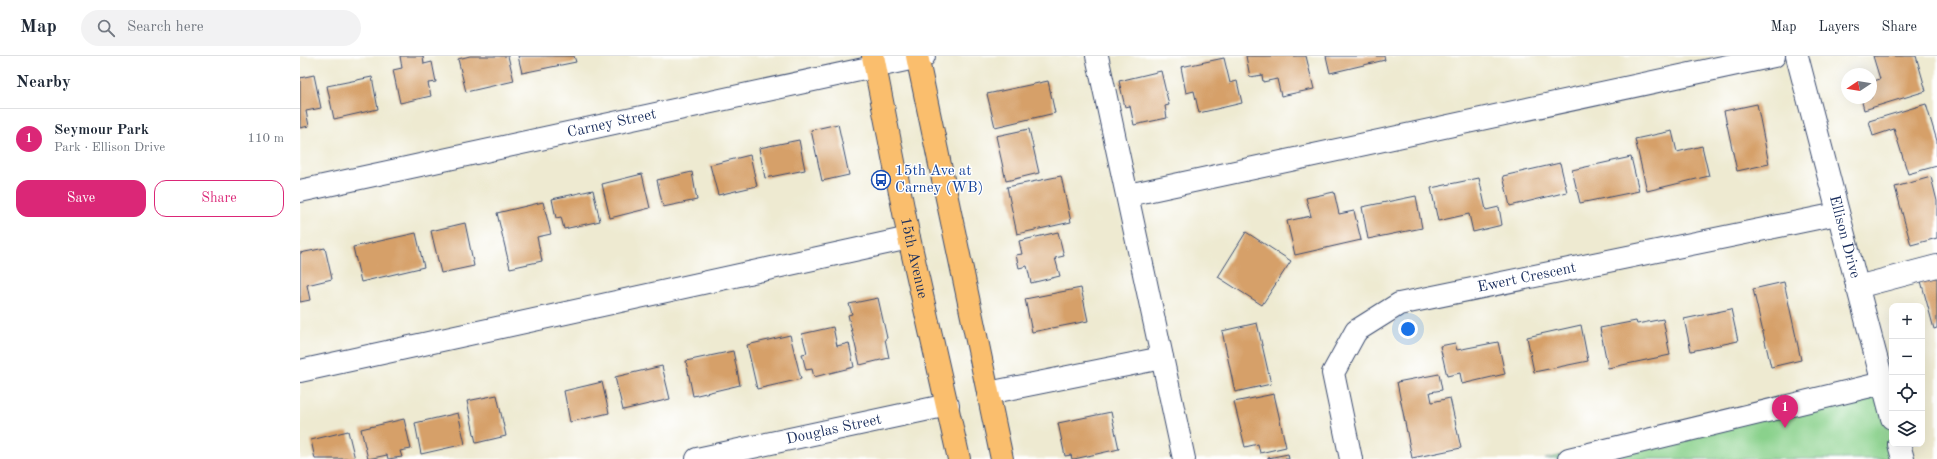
<!DOCTYPE html>
<meta charset="utf-8">
<style>
:root{--surface:#fff;--page:#f2f2f3;--text:#1f2937;--muted:#747a83;--line:#e0e1e3;--accent:#db2777}
body{margin:0;font-family:"Old Standard TT",serif;background:var(--page);color:var(--text)}
.controls{position:absolute;right:12px;bottom:12px;display:grid;overflow:hidden;border-radius:8px;box-shadow:0 4px 16px #0002}
.controls button{width:36px;height:36px;display:grid;place-items:center;padding:0;border:0;border-bottom:1px solid var(--line);background:var(--surface);color:var(--text);font:20px sans-serif}
.compass{position:absolute;left:1541px;top:12px;width:36px;height:36px;border-radius:50%;background:var(--surface);box-shadow:0 4px 16px #0002;rotate:258deg}
.you{position:absolute;left:1108px;top:273px;width:14px;height:14px;margin:-10px;border:3px solid #fff;border-radius:50%;background:#1a73e8;box-shadow:0 0 0 6px #1a73e833}
.badge{display:grid;place-items:center;width:26px;height:26px;border-radius:50%;background:var(--accent);color:#fff;font-size:13px;font-weight:700}
.pin{position:absolute;translate:-50% -33px;filter:drop-shadow(0 1px 2px #0008)}
.pin::after{content:'';position:absolute;top:21px;width:14px;height:12px;background:inherit;clip-path:polygon(0 0,100% 0,50% 100%)}
.list{margin:0;padding:0;list-style:none}
h2{display:flex;justify-content:space-between;align-items:center;height:52px;margin:0;padding:0 16px;font-size:17px}
h2 small{font-size:13px;font-weight:400;color:var(--muted)}
.list li{display:grid;grid-template-columns:26px 1fr auto;gap:12px;align-items:center;box-sizing:border-box;height:60px;padding:0 16px;border-top:1px solid var(--line)}
.list b{display:block;font-size:15px;white-space:nowrap}
.list p{margin:0;font-size:13px;white-space:nowrap;color:var(--muted)}
.list em{font-size:13px;font-style:normal;color:var(--muted)}
.actions{display:flex;gap:8px;padding:12px 16px}
.actions a{flex:1;padding:9px 0;border:1px solid var(--accent);border-radius:12px;text-align:center;font-size:14px;color:var(--accent)}
.actions .main{background:var(--accent);color:#fff}
.icon{flex:none;width:22px;height:22px;fill:none;stroke:currentColor;stroke-width:2;stroke-linecap:round;stroke-linejoin:round}
.map{position:relative;flex:none;width:1637px;height:403px;overflow:hidden}
header{display:flex;align-items:center;gap:24px;box-sizing:border-box;height:56px;padding:0 20px;background:var(--surface);border-bottom:1px solid var(--line)}
header strong{font-size:19px}
nav{display:flex;gap:22px;margin-inline-start:auto;font-size:14px}
.search{width:280px;height:36px;background:var(--page);display:flex;align-items:center;gap:10px;box-sizing:border-box;padding:0 14px;border-radius:22px;color:var(--muted);font-size:15px}
main{display:flex}
aside{flex:1;background:var(--surface)}
.map>svg:first-child{display:block}
.green{fill:#8ad18c;stroke:#528075}
.building{fill:#d6a069}
.lines{fill:none;stroke-linecap:round;stroke-linejoin:round}
.minor-casing{stroke:#3b4b6f;stroke-width:24}
.major-casing{stroke:#3b4b6f;stroke-width:24}
.minor{stroke:#fff;stroke-width:22}
.major{stroke:#fabe6d;stroke-width:22}
.labels{text-anchor:middle;dominant-baseline:central;stroke-width:3;stroke-linejoin:round;paint-order:stroke}
.street-label{font-size:15px;fill:#1b2f5e;stroke:#fff}
.transit-label{font-size:15px;fill:#164399;stroke:#fff;text-anchor:start}
</style>
<header>
<strong>Map</strong>
<div class="search"><svg class="icon" aria-label="search" viewBox="0 0 24 24"><circle cx="10" cy="10" r="6"/><path d="M15 15l6 6"/></svg>Search here</div>
<nav><a>Map</a><a>Layers</a><a>Share</a></nav>
</header>
<main>
<aside>
<h2>Nearby<small></small></h2>
<ul class="list">
<li><span class="badge">1</span><div><b>Seymour Park</b><p>Park · Ellison Drive</p></div><em>110 m</em></li>
</ul>
<div class="actions"><a class="main">Save</a><a>Share</a></div>
</aside>
<div class="map">
<svg width="1637" height="403" viewBox="0 0 1637 403">
<rect width="100%" height="100%" fill="#fff"/>
<filter id="ink" filterUnits="userSpaceOnUse"><feTurbulence type="fractalNoise" baseFrequency=".025" numOctaves="2"/><feDisplacementMap in="SourceGraphic" scale="8" xChannelSelector="R" yChannelSelector="G"/><feConvolveMatrix kernelMatrix="1 2 1 2 8 2 1 2 1" color-interpolation-filters="sRGB"/></filter>
<filter id="wash" filterUnits="userSpaceOnUse"><feTurbulence type="fractalNoise" baseFrequency=".012" numOctaves="4" result="noise"/><feDisplacementMap in="SourceGraphic" scale="16" xChannelSelector="R" yChannelSelector="G"/><feGaussianBlur stdDeviation="0.9" result="paint"/><feColorMatrix in="noise" values="0 0 0 0 0 0 0 0 0 0 0 0 0 0 0 0 0 1.4 0 .05"/><feComposite in="paint" operator="in"/></filter>
<g filter="url(#wash)">
<rect width="100%" height="100%" fill="#eeead1"/>
<path class="green" d="M1584,325L1592,356V388L1605,403H1245Z"/>
<g id="blocks">
<g class="building">
<path d="M100,0H123L124,8L132,6L136,26L128,27L131,40L100,47L93,14L102,12Z"/>
<path d="M170,0H208L214,25L166,36L158,3Z"/>
<path d="M218,0H274L276,6L222,17Z"/>
<path d="M946,0H1006L1014,33L981,40L977,23L963,26L962,19L950,21Z"/>
<path d="M1026,0H1084L1085,4L1030,17Z"/>
<path d="M1573,0H1616L1626,35L1564,54L1561,42H1571V26L1580,23Z"/>
<path d="M924,2L930,27L937,25L942,47L899,57L894,35L886,37L881,11Z"/>
<path d="M861,15L869,49L865,50L867,62L834,69L830,50L825,51L819,25Z"/>
<path d="M14,19L21,52L6,55L9,70L0,72V22Z"/>
<path d="M72,21L78,53L34,63L27,30Z"/>
<path d="M748,25L755,57L695,71L687,38Z"/>
<path d="M1457,48L1469,108L1437,115L1424,55Z"/>
<path d="M1626,48L1637,85V110L1608,118L1594,73L1573,80L1569,65Z"/>
<path d="M538,68L549,119L522,125L511,74Z"/>
<path d="M729,73L739,117L706,125L696,80Z"/>
<path d="M1372,75L1377,96L1402,90L1409,120L1347,135L1335,83Z"/>
<path d="M499,84L505,114L465,122L459,92Z"/>
<path d="M450,99L457,130L418,139L410,109Z"/>
<path d="M1331,101L1339,135L1280,147L1272,114Z"/>
<path d="M1260,107L1267,136L1210,150L1203,120Z"/>
<path d="M392,116L397,144L363,151L357,124Z"/>
<path d="M342,118L350,152L310,162L302,128Z"/>
<path d="M761,120L771,166L717,178L707,131Z"/>
<path d="M1631,121L1637,145V182L1611,189L1595,131Z"/>
<path d="M1179,122L1186,154L1199,151L1202,169L1173,176L1169,158L1138,165L1131,132Z"/>
<path d="M293,134L300,165L264,173L261,161L256,162L252,143Z"/>
<path d="M1034,136L1039,158L1054,155L1061,184L995,199L987,165L1011,160L1006,142Z"/>
<path d="M1116,140L1122,172L1068,183L1062,151Z"/>
<path d="M243,146L251,178L237,181L242,205L210,212L197,157Z"/>
<path d="M165,167L174,210L141,217L131,175Z"/>
<path d="M758,176L764,200L755,202L760,220L731,227L727,210L719,212L716,199L722,198L719,185Z"/>
<path d="M946,176L991,205L962,249L918,221Z"/>
<path d="M116,177L124,211L61,226L53,191Z"/>
<path d="M25,192L32,223L7,229L10,244L0,246V197Z"/>
<path d="M1637,221V272L1634,273L1621,225Z"/>
<path d="M1484,226L1501,304L1471,311L1453,233Z"/>
<path d="M781,232L788,265L732,276L725,243Z"/>
<path d="M578,242L587,282L585,283L589,302L560,309L548,259L552,258L549,248Z"/>
<path d="M1431,253L1438,285L1391,295L1384,263Z"/>
<path d="M1363,263L1370,299L1308,312L1300,272L1336,265L1337,268Z"/>
<path d="M957,267L971,328L935,336L922,275Z"/>
<path d="M1281,269L1288,305L1234,316L1227,281Z"/>
<path d="M533,271L537,290L549,287L554,311L514,321L512,313L506,314L502,298L507,297L502,278Z"/>
<path d="M490,279L501,323L457,333L447,289Z"/>
<path d="M1198,286L1205,318L1162,328L1160,317L1147,320L1140,290L1155,287L1157,294Z"/>
<path d="M433,295L440,329L393,340L386,305Z"/>
<path d="M362,310L370,343L323,354L315,321Z"/>
<path d="M1139,318L1142,334L1130,336L1132,346L1150,342L1161,392L1112,402L1097,326Z"/>
<path d="M302,326L309,357L270,366L264,335Z"/>
<path d="M974,338L986,391L960,397L958,388L945,391L934,346Z"/>
<path d="M197,339L206,380L176,387L167,345Z"/>
<path d="M811,356L819,393L774,403H772L771,399L765,400L758,367Z"/>
<path d="M158,357L165,388L121,398L115,367Z"/>
<path d="M104,363L111,393L100,395L102,401L88,403L87,399L68,403L61,373Z"/>
<path d="M48,375L55,403H15L11,384Z"/>
<path d="M988,398L989,403H968V402Z"/>
</g>
</g>
</g>
<g filter="url(#ink)">
<use href="#blocks" fill-opacity="0" stroke="#3b4b6f" stroke-width="1"/>
<g class="lines">
<defs>
<g id="minor">
<path d="M797,0L884,403"/>
<path id="s1" d="M1497,0L1592,362"/>
<path id="s2" d="M0,135L624,0"/>
<path d="M828,139L1474,0"/>
<path d="M1557,231L1637,210"/>
<path d="M0,315L609,182"/>
<path d="M688,337L862,302"/>
<path d="M1599,388L1603,403"/>
<path id="s3" d="M397,403L648,349"/>
<path id="s4" d="M1051,403L1033,317L1056,275L1099,248L1537,158"/>
<path d="M1269,403L1583,327"/>
</g>
<g id="major">
<path id="s5" d="M573,0L609,182L659,403"/>
<path d="M617,0L702,403"/>
</g>
</defs>
<use href="#minor" class="minor-casing"/>
<use href="#major" class="major-casing"/>
<use href="#minor" class="minor"/>
<use href="#major" class="major"/>
</g>
</g>
<defs>
<symbol id="bus-ring" viewBox="-11 -11 22 22"><circle r="9.5" fill="#fff" stroke="#1a4fb4" stroke-width="1.5"/><path d="M-5-6H5V4H4V6H2V4H-2V6H-4V4H-5ZM-3.5-4V0h7V-4ZM-3.5 1.2v1.5H-2V1.2ZM2 1.2v1.5H3.5V1.2Z" fill="#1a4fb4"/></symbol>
</defs>
<g fill-rule="evenodd">
<use href="#bus-ring" x="570" y="113" width="22" height="22"/>
</g>
<g class="labels">
<g class="street-label">
<text stroke="none"><textPath href="#s2" startOffset="319">Carney Street</textPath></text>
<text stroke="none"><textPath href="#s1" startOffset="187">Ellison Drive</textPath></text>
<text stroke="none"><textPath href="#s5" startOffset="206">15th Avenue</textPath></text>
<text stroke="none"><textPath href="#s4" startOffset="317">Ewert Crescent</textPath></text>
<text stroke="none"><textPath href="#s3" startOffset="140">Douglas Street</textPath></text>
</g>
<g class="transit-label">
<text x="595" y="115">15th Ave at<tspan x="595" dy="17">Carney (WB)</tspan></text>
</g>
</g>
</svg>
<div class="controls">
<button>+</button>
<button>−</button>
<button><svg class="icon" aria-label="locate" viewBox="0 0 24 24"><circle cx="12" cy="12" r="6"/><path d="M12 2v4M12 18v4M2 12h4M18 12h4"/></svg></button>
<button><svg class="icon" aria-label="layers" viewBox="0 0 24 24"><path d="M12 4l9 5-9 5-9-5zM3 14l9 5 9-5"/></svg></button>
</div>
<svg class="compass" viewBox="-18 -18 36 36"><path d="M0-13l5 13h-10z" fill="#e53935"/><path d="M0 13l5-13h-10z" fill="#747a83"/></svg>
<div class="you"></div>
<div class="pin badge" style="left:1485px;top:372px">1</div>
</div>
</main>
